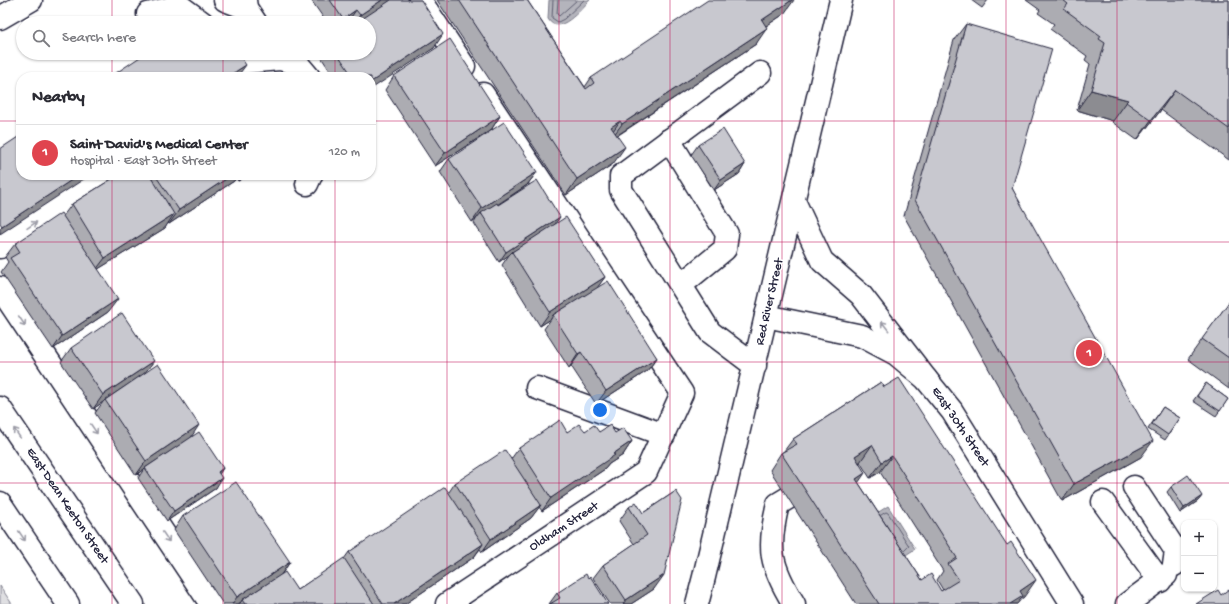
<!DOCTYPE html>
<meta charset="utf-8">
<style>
:root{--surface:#fff;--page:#f7f7f7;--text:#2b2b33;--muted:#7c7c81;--line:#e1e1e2;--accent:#2563eb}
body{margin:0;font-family:"Gochi Hand",sans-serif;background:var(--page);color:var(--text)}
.controls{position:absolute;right:12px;bottom:12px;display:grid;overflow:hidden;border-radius:8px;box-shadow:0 1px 3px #0004}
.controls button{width:36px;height:36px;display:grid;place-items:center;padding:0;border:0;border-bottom:1px solid var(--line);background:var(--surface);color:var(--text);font:20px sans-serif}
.you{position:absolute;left:600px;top:410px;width:14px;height:14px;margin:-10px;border:3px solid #fff;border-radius:50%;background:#1a73e8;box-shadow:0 0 0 6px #1a73e833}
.badge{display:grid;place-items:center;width:26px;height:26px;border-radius:50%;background:var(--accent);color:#fff;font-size:13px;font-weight:700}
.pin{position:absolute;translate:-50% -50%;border:2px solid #fff;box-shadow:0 1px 4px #0006}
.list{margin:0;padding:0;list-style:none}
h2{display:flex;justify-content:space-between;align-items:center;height:52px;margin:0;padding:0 16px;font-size:17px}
h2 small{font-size:13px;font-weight:400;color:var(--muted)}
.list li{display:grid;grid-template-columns:26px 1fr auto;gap:12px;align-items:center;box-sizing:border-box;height:56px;padding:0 16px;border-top:1px solid var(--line)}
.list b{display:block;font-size:15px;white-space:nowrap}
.list p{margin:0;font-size:13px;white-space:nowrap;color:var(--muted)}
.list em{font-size:13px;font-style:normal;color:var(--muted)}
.icon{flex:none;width:22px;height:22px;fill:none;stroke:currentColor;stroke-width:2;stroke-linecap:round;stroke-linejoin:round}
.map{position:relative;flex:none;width:1229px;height:604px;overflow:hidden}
.search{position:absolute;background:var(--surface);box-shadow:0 1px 3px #0004;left:16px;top:16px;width:360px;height:44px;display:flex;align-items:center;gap:10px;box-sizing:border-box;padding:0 14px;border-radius:22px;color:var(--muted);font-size:15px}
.panel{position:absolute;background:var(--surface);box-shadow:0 1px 3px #0004;left:16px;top:72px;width:360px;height:108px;border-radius:16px}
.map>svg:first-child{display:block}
.green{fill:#dfdfe2;stroke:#80808e}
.water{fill:#b4b4bc;stroke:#7a7a88}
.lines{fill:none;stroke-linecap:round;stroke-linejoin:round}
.shore{stroke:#5c5c6f;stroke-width:1}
.minor-casing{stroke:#22223b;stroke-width:25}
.major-casing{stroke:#22223b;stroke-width:25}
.minor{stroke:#fff;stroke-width:22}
.major{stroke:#fff;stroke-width:22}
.wall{fill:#acacb2;stroke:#22223b;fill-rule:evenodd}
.shaded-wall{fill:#8c8c91;stroke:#22223b}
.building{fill:#c8c8cf;stroke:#22223b;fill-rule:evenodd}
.oneway{stroke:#9c9ca7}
.grid{fill:none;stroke:#c2185b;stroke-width:1;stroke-opacity:0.55}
.labels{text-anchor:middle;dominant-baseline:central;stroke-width:3;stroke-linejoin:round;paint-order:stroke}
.street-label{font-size:13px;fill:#22223b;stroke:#fff}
</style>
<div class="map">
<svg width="1229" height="604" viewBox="0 0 1229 604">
<rect width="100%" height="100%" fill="#fff"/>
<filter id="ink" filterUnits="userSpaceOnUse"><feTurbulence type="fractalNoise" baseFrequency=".025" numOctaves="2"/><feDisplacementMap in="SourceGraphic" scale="8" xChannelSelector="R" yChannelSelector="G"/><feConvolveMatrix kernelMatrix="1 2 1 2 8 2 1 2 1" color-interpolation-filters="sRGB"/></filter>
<g filter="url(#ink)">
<path class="green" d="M0,586L12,604H0Z"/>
<g class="water">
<path d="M549,0H590C581,9 559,37 548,19Z"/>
<path d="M888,506L915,549L898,560L871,517Z"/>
</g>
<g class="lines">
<g class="shore">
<path d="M553,0L552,18L558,22L564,19L584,0"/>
<path d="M558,0L557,14L559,16L577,0"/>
<path d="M881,515L886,512L888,513L909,546L904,551"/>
</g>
<defs>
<g id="minor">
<path d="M225,0L246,8"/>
<path d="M245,0L246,8L256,23"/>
<path d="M420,0L464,66"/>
<path d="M148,14L180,6L203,23"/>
<path d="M0,18L31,0"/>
<path d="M230,53L236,63L280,59L298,64L309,77"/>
<path d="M669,140L727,234L725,249L681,285"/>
<path d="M307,184L311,175"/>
<path d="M0,247L108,175"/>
<path d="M0,288L211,604"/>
<path d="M766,316L862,336L896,354L926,379L952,411L1072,604"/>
<path d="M755,366L710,332L621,190V176L760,73"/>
<path d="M537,388L664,435"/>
<path d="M1134,487L1176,551L1174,565"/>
<path d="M788,498L778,504C767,549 770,565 794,604"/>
<path d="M1103,502L1160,581"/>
<path d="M447,604L646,472L682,393L483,94"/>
<path d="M1127,604L1166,575"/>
</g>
<g id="major">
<path d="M794,201L822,261L861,295L926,379"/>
<path d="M0,408L133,604"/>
<path d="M0,503L68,604"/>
<path d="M697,604L704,577L841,0"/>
</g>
</defs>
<use href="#minor" class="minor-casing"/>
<use href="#major" class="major-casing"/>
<use href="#minor" class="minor"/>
<use href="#major" class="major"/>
</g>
<g class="wall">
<path d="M311,0H421L434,48L371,77H334L319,54L320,53H369V23H327Z"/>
<path d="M437,0H527L585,87L591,78L784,14L766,26L756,44L617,136L613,164L566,195Z"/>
<path d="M971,0H988L982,8Z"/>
<path d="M1026,0H1229V160L1161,110L1137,140L1112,122L1113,121L1077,110L1090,64L1085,60L1087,56L1050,29L1054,24L1038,13L1040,10Z"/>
<path d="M966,24L1012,188L1141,457L1062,501L904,216L954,40Z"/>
<path d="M394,76L500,116L491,130L435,166L385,90Z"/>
<path d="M698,145L745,164L739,174L714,190L691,155Z"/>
<path d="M449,159L537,172L527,185L498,205L556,223L605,277L597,287L657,358L647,371L596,404L571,366L569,368L544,329L551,319L540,326L502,265L509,255L499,262L474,223L477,218L472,222L440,172Z"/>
<path d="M118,175H248L238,181L236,178L234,181L169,224L168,223L165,228L98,269L108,312L53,349L1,272L8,262L5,257L15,244L63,216L72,204Z"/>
<path d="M1229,302V389L1188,359Z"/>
<path d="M71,348L145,373L190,438L223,468L219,474L216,488L167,521L138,478L144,469L136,475L95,413L103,402L93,409L61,362Z"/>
<path d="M881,382L1024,597L1021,599L1017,604H856L770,470L781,453L784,451L793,439ZM860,462L870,478L880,472L943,571L937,580L943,590L941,591L922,580L858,482L859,463Z"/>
<path d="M1206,383L1228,399L1216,416L1193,401Z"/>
<path d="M1163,407L1180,418L1165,440L1148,429Z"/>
<path d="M585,431L615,433L632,441L623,455L609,464L605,469L542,511L539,507L531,518L482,552L480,549L474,557L405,604H239L241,602L238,604H223L174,530L183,516L290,562L281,575L297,590L344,559L349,552L449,492L455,483L511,459L519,448L567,432Z"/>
<path d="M1171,487L1202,496L1198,501L1180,513L1167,492Z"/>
<path d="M676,491L654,589L631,604H610L593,578L603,565L634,544L619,521L629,507L643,513Z"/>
<path d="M557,593L608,604H549Z"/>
</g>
<g class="shaded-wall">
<path d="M382,0H392L359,23H354L360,15Z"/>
<path d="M792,0H794L784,14L751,36L762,20Z"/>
<path d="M356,10L347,23H340L343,19Z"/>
<path d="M767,28L756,44L610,140L622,124Z"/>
<path d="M443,34L434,48L371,89V82Z"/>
<path d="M246,65L237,77H227Z"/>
<path d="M1091,90L1128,100L1113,121L1077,110Z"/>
<path d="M1175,90L1161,110L1137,140L1151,120Z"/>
<path d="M500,116L491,130L435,166L445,153Z"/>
<path d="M620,121L608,138L611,127Z"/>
<path d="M625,147L613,164L566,195L577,179Z"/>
<path d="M745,164L739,174L714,190L721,180Z"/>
<path d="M537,172L527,185L482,215L481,213L477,218L472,222L482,208Z"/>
<path d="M79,175H90L0,234V228L2,226Z"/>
<path d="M232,175H238L234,181L169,224L179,210Z"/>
<path d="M242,175H248L238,181Z"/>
<path d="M174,214L165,228L95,271L105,258Z"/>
<path d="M560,217L553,227L512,252L509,255L499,262L506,252Z"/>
<path d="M605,277L595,291L553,315L551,319L540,326L550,312Z"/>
<path d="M118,299L108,312L53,349L62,336Z"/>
<path d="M581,352L571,366L569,368L578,354Z"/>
<path d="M657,358L647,371L596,404L606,391Z"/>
<path d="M154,361L144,374L105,400L103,402L93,409L103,395Z"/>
<path d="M199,425L190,439L145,468L144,469L136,475L146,461Z"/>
<path d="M632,441L623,455L609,464L605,469L542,511L551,498L613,454Z"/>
<path d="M1153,441L1141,457L1062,501L1074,484Z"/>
<path d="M872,445L860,462L843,473L855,456Z"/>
<path d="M892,456L880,472L870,478L882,462Z"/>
<path d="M223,468L217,478L218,472Z"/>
<path d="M865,473L854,489L856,479Z"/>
<path d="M222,478L216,488L167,521L174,511Z"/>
<path d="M1202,496L1198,501L1180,513L1184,508Z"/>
<path d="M541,505L531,518L482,552L491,539Z"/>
<path d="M483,544L474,557L405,604H394Z"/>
<path d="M290,562L280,576L242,600L241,602L238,604H232L237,597Z"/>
<path d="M664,575L654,589L631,604H623L626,600Z"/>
<path d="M1036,580L1024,597L1021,599L1017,604H1010L1020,591Z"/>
</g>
<g class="building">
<path d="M330,0H382L360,15L356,10L343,19Z"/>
<path d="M391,0H421L443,34L371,82V77H353L337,53H369V23H356Z"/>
<path d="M459,0H527L586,89L594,83L591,78L708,0H792L762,20L767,28L622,124L620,121L611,127L625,147L577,179Z"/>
<path d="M1063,0H1229V129L1175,90L1151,120L1126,102L1128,100L1091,90L1105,43L1099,39L1101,36L1064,9L1068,4Z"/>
<path d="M204,15L209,23H192Z"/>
<path d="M966,24L1052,49L1012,188L1153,441L1074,484L915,200Z"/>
<path d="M450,39L500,116L445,153L394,76Z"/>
<path d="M146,53H238L246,65L227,77H110Z"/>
<path d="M504,122L537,172L482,208L449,159Z"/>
<path d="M723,129L745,164L721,180L698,145Z"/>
<path d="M21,135V175H79L2,226L0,223V149Z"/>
<path d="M118,175H150L174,214L105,258L72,204Z"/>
<path d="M155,175H232L179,210Z"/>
<path d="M537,180L560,217L506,252L481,213L497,203L498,205Z"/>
<path d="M61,213L118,299L62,336L10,258L20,252L15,244Z"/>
<path d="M566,217L605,277L550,312L512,252Z"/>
<path d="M608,281L657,358L606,391L581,352L578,354L553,315Z"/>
<path d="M1229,302V358L1202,339Z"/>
<path d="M122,313L154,361L103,395L71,348Z"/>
<path d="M158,364L199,425L146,461L105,400Z"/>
<path d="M899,378L1007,545L1011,542L1036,580L1020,591L1023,596L1010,604H879L781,453L797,444L793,439L881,382L884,387ZM872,445L882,462L892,456L957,558L948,564L959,580L941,591L931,574L922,580L856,479L865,473L855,456Z"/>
<path d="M1206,383L1228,399L1220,411L1197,396Z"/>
<path d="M1163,407L1180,418L1168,435L1152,424Z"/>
<path d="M560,420L567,432L579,424L585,431L594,425L599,432L610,425L615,433L623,428L632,441L613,454L615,455L551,498L519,448Z"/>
<path d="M199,432L223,468L218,472L222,478L174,511L145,468Z"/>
<path d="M505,450L541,505L491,539L455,483Z"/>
<path d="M1188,475L1202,496L1184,508L1171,487Z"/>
<path d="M236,482L290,562L237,597L183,516Z"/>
<path d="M445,487L483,544L394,604H383L349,552Z"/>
<path d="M676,491L682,500L664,575L626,600L603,565L647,535L629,507L636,502L643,513Z"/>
<path d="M344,558L374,604H245L242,600L285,572L297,590Z"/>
<path d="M586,574L588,578L590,576L608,604H550L560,598L557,593Z"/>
<path d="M1229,589V604H1196L1218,590L1221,595Z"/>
</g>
<defs><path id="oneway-shaft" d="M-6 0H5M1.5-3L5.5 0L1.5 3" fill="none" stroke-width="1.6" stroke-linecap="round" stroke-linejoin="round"/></defs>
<g class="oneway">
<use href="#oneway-shaft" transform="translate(32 225) rotate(-34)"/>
<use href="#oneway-shaft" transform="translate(22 321) rotate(56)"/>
<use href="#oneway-shaft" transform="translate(885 326) rotate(-128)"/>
<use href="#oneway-shaft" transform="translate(94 429) rotate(56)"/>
<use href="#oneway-shaft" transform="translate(17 433) rotate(-124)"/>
<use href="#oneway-shaft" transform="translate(22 536) rotate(56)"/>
<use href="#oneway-shaft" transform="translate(166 537) rotate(56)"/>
</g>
</g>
<path class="grid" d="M112,0V23M223,0V23M335,0V23M447,0V604M559,0V604M670,0V604M782,0V604M894,0V604M1006,0V604M1117,0V604M112,53V77M223,53V77M335,53V77M0,121H21M371,121H1229M112,175V604M223,175V604M335,175V604M0,242H1229M0,362H1229M0,483H1229"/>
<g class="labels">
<g class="street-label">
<text transform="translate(770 302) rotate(-77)">Red River Street</text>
<text transform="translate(960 427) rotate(56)">East 30th Street</text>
<text transform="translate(67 506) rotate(56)">East Dean Keeton Street</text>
<text transform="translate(564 527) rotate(-33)">Oldham Street</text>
</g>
</g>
</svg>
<div class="controls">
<button>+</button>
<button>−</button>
</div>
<div class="you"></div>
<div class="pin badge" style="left:1089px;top:353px;background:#e0444e">1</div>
<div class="search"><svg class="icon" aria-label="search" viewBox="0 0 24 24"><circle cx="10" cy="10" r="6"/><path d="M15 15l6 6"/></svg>Search here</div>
<section class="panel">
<h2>Nearby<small></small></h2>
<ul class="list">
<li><span class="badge" style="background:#e0444e">1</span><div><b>Saint David's Medical Center</b><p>Hospital · East 30th Street</p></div><em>120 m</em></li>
</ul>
</section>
</div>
